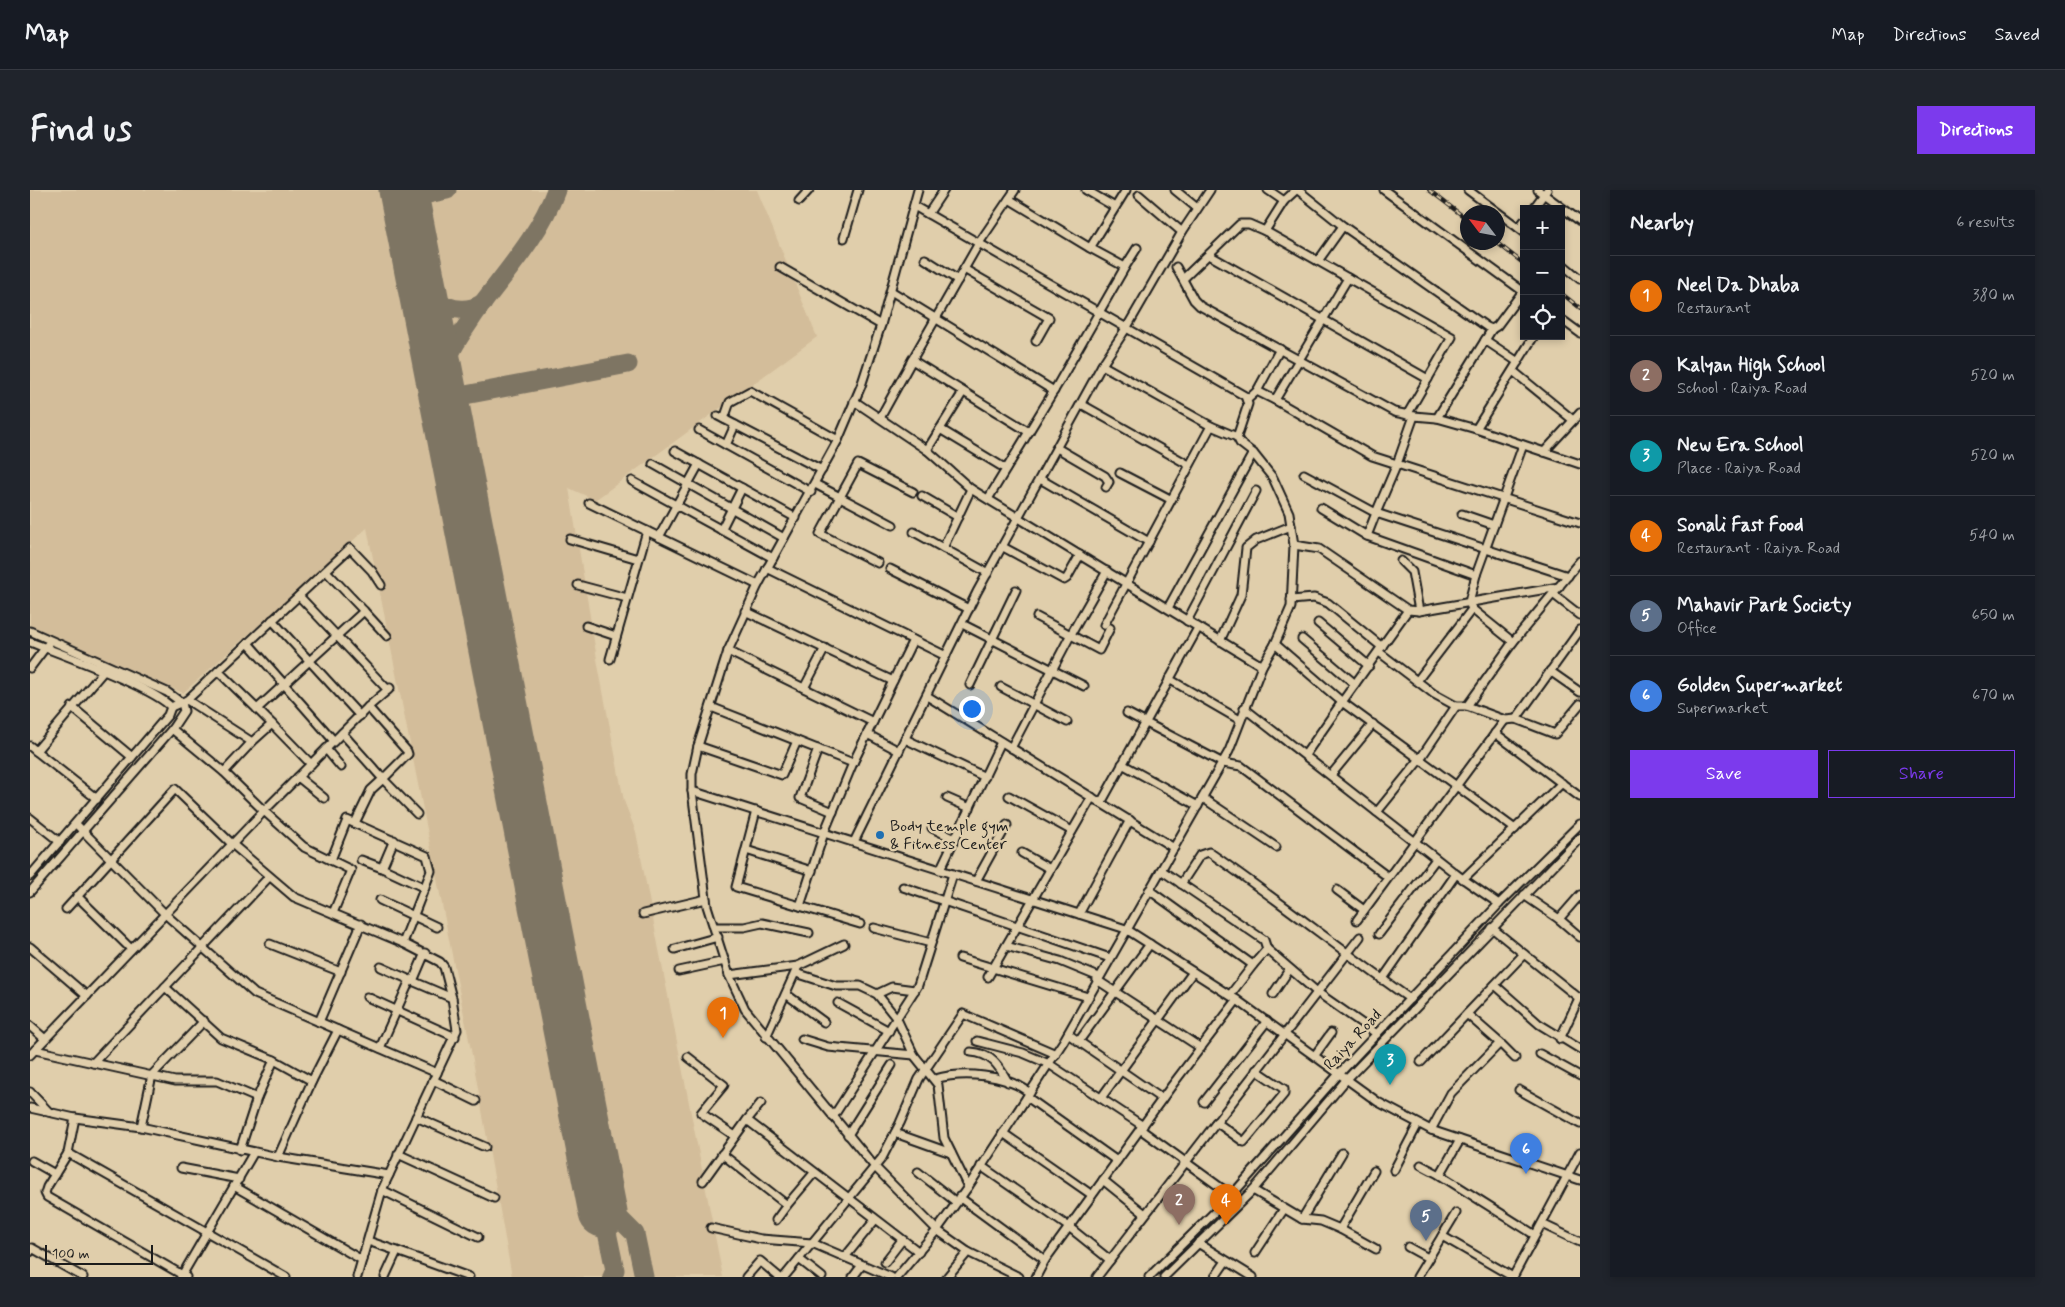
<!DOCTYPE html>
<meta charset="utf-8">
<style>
:root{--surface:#171b24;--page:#20242c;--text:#f1f3f6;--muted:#9ea1a6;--line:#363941;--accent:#7c3aed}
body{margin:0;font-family:Mynerve,sans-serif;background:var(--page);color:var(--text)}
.controls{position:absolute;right:15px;top:15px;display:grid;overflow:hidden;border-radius:0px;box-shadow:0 2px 8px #0003}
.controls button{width:45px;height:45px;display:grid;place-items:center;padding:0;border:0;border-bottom:1px solid var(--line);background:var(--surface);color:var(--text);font:25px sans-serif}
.compass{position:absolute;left:1430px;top:15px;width:45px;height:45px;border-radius:50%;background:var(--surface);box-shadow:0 2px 8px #0003;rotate:302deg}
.scale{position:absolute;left:15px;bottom:12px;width:108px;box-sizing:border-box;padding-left:5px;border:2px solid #1c1c1c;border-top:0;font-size:14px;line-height:18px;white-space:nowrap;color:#1c1c1c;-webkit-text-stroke:4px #e0ceab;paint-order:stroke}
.you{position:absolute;left:941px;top:518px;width:18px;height:18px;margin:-12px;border:4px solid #fff;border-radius:50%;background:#1a73e8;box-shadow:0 0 0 8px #1a73e833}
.badge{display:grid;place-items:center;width:32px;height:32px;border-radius:50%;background:var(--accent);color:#fff;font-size:16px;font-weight:700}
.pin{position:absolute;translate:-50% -41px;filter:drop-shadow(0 1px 2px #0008)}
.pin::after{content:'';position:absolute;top:26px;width:18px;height:15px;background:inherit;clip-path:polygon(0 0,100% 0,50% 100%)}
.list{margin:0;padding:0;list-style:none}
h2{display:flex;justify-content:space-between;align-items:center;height:65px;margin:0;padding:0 20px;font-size:21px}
h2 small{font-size:16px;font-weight:400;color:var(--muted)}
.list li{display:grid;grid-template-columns:32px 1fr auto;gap:15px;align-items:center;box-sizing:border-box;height:80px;padding:0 20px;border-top:1px solid var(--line)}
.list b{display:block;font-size:19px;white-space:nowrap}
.list p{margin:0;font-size:16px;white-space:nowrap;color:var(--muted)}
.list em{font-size:16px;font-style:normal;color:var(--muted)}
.actions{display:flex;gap:10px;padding:15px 20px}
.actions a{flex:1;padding:11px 0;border:1px solid var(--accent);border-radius:0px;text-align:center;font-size:18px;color:var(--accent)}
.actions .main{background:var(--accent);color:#fff}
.icon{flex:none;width:28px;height:28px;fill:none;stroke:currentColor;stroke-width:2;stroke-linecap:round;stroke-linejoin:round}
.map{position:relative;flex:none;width:1550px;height:1087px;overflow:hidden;border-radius:0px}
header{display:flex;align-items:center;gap:30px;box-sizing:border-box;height:70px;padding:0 25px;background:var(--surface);border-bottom:1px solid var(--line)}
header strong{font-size:24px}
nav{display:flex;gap:28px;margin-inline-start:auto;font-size:18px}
.intro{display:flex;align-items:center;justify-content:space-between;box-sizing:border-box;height:120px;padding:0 30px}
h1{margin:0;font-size:35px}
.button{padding:12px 22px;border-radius:0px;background:var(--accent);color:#fff;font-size:18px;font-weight:700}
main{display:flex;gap:30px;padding:0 30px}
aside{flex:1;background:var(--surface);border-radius:0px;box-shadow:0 2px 8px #0003}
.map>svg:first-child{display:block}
.built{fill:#d3bd9a}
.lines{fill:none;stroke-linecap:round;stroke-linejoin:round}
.taxiway{stroke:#7e7564;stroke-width:19}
.runway{stroke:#7e7564;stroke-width:49}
.minor-casing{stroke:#1c1c1c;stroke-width:11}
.minor{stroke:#e0ceab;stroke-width:7}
.rail-casing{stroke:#1c1c1c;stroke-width:4}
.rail{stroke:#e0ceab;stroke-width:2;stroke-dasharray:5.5;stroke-linecap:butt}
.poi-dot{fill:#1f6fb2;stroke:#e0ceab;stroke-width:2}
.labels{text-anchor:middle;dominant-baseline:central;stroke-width:5;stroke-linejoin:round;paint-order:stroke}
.poi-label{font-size:16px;fill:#1c1c1c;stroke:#e0ceab;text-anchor:start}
.street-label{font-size:16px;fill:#1c1c1c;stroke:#e0ceab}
</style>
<header>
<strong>Map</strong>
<nav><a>Map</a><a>Directions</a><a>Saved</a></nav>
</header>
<div class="intro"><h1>Find us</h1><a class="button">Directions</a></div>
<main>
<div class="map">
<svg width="1550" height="1087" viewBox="0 0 1550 1087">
<rect width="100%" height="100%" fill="#e0ceab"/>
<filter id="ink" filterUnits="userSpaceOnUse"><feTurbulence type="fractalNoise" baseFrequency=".02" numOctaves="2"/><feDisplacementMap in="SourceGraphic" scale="10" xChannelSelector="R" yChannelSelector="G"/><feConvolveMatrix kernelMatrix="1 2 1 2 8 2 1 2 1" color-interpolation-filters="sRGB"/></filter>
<g filter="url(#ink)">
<path class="built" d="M0,0H727L787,147L565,310L539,298L568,475L594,611L606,642L693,1087H482L442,865L337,338L153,503L0,435Z"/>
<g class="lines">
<g class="taxiway">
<path d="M375,9L417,0"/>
<path d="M391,91C402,114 429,128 453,113"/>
<path d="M411,194C415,165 430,146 446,122C474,84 510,45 526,0"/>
<path d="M414,209L598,174"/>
<path d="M570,1009L605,1044L614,1087"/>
<path d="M573,1023L585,1080L582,1087"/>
</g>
<path class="runway" d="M373,0L573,1023"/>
<defs>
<g id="minor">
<path d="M888,0L851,135L831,196L808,250L728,395L698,461L668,556L662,584V601L677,716L699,785L715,819L845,977L907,1040L938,1062L989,1087"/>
<path d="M1056,0L1085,17"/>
<path d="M1145,0L1167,18"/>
<path d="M1238,0L1254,11L1266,0"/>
<path d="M1268,0L1313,36L1457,137L1462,139L1467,136L1493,101"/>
<path d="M1354,0L1494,102"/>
<path d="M1438,0L1494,42"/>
<path d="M1508,0L1550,31"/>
<path d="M979,9L1060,58L1096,0"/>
<path d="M769,11L779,0"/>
<path d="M1503,19L1517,0"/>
<path d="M898,24L914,0"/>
<path d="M1489,38L1494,31"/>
<path d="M1152,42L1180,0"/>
<path d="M814,48L828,0"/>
<path d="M1179,65L1398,189"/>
<path d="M895,69L928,90"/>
<path d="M1288,71L1313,36"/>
<path d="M1531,73L1550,89"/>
<path d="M750,77L851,135"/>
<path d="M1095,77L1107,58"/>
<path d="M1146,77L1164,110L1170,116L1364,222L1384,226"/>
<path d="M934,79L1019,128L1006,151"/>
<path d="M1318,88L1422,147L1377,225"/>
<path d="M1153,89L1210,34H1219L1235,41"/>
<path d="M861,101L1024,201"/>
<path d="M1531,129L1550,143"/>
<path d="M1462,139L1407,228L1446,239L1504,146"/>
<path d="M1455,150L1488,172"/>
<path d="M882,170L949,53L985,0"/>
<path d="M1072,175L1181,236"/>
<path d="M1483,181L1543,230"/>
<path d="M1227,201L1250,159"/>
<path d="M1217,210L1227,201L1245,210L1318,88L1235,41L1254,11"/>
<path d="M1245,210L1342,266L1367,274L1346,323L1538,386"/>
<path d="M824,211L897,260L941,299L1232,476"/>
<path d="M1051,214L1159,275"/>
<path d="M688,226L792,280"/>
<path d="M850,228L882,170L999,242"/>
<path d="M1407,228L1384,226L1367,274L1550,333"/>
<path d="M694,229L700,212L720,201L808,250"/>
<path d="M910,239L976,279"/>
<path d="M1446,239L1550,274"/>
<path d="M669,240L781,302"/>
<path d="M696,255L705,235"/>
<path d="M1027,258L1075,286L1079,292L1076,297"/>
<path d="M897,260L933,202"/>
<path d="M645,261L766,328"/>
<path d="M1514,262L1550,223"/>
<path d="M623,274L754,348"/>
<path d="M1090,283L1140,309"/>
<path d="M1274,284L1346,323L1337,346"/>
<path d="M1010,289L1119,352"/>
<path d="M602,291L743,368"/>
<path d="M785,294L810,307L828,274L883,302"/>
<path d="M892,306L928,327"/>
<path d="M958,309L1028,194L1095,77L1060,58"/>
<path d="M559,313L728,395"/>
<path d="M1291,318L1337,346L1446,385"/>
<path d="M1432,324L1464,335"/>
<path d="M691,340L712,298"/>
<path d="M884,342L958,383"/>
<path d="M629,347L669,274"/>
<path d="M540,349L608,369"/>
<path d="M1264,355L1289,359L1378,420L1389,421L1529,397"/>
<path d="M973,357L1034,390L1037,388L1050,365"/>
<path d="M913,358L941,299"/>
<path d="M1371,371L1382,382L1389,421"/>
<path d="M848,373L790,344L810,307L863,335"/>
<path d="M737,378L916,466"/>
<path d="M860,379L939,419"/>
<path d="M548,395L597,408"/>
<path d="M1523,404L1550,425"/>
<path d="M269,406L358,500"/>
<path d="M1261,410L1284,408L1298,413L1352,457"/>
<path d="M1138,418L1223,263"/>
<path d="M334,421L357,446"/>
<path d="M715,421L863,491"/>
<path d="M1007,427L1069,460L1080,438"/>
<path d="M242,430L330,526"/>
<path d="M1157,431L1226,301"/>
<path d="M1288,433L1339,476"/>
<path d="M932,434L1054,496"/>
<path d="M1074,435L1181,236L1207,247"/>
<path d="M556,436L586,446"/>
<path d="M0,441L137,502L152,513L154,521L142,539L0,702"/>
<path d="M1272,449L1325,494"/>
<path d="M1190,451L1211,405L1216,358L1226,350L1261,336"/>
<path d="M0,452C29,463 123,497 141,517L138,525L0,686"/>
<path d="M1483,452L1442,419L1439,412L1446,385L1493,255"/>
<path d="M218,453L304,551"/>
<path d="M1245,454L1312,512L1378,420"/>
<path d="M698,461L843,532"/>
<path d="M580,469L617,341"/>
<path d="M0,478L18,454"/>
<path d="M188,481L227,519"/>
<path d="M1520,481L1550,502"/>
<path d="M1139,489L1210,530"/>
<path d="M1387,491L1442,419"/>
<path d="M940,495L986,400"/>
<path d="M971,497L1037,532"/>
<path d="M774,498L795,458"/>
<path d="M897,506L1144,658"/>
<path d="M157,510L320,358L342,381L351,395"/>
<path d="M1426,516H1437L1475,530L1486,529L1525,544L1550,514"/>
<path d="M1437,516L1483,452L1550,371"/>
<path d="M42,517L102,567"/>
<path d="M141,517L157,510L222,552L242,534L227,519L334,421L296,381"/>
<path d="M338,517L360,498"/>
<path d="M681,517L823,573L794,643L770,716"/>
<path d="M1214,518L1426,684L1469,714"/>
<path d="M1097,523L1193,573L1211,576L1358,687"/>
<path d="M1486,529L1550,440"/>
<path d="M242,534L281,574"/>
<path d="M142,539L194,582L234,621L338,517L377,561L378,564L353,589L387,624"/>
<path d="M312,543L353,589L341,600L325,633"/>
<path d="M1465,543L1550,607"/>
<path d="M837,544L869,561"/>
<path d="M875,549L955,587"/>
<path d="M0,556L6,561L73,482"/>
<path d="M668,556L752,585L767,551"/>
<path d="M981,558L1040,446L1077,381"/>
<path d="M296,559L311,577"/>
<path d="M788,559L770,608L803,622"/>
<path d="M6,561L67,609"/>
<path d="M1275,565L1312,512L1485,639"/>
<path d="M823,573L883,450"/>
<path d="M1092,574L1168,616"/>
<path d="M194,582L222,552"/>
<path d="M1301,585L1343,534"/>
<path d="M268,587L294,608"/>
<path d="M662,601L1096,739L1207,810L1348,912L1401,940L1550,990"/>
<path d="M979,606L1042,641"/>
<path d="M917,608L940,618"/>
<path d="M1173,608L1246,657"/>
<path d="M1071,613L1168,438"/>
<path d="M726,621L706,697L830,734"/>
<path d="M1347,622L1390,569L1426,516L1404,504L1349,462"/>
<path d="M0,628L30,652"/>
<path d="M46,634L135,724L225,804L407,883"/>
<path d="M902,638L925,649"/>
<path d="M364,650L352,678L395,698"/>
<path d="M824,652L947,402L1072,175L1097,137L1152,42L1109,5"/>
<path d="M716,660L782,681"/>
<path d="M992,663L1020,679"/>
<path d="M301,670L317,630L397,666L401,681L373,753"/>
<path d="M331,670L352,678"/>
<path d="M910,680L971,552"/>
<path d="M1131,680L1234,750L1237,759L1223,775"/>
<path d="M1433,689L1532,593"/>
<path d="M946,691L977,635"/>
<path d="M1151,694L1170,665L1179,662C1247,709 1312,761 1380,809"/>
<path d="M873,697L1080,768"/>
<path d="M1119,700L1223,775L1200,805"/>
<path d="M1307,700L1334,720"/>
<path d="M1494,705L1529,729L1550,747"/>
<path d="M47,706L101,759"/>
<path d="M350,710L407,737"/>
<path d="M36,719L145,599L202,654L264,707L373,753L410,772L414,777L422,808L427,840L352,1000L327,1087"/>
<path d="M613,724L676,709"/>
<path d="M1049,724L1100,630"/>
<path d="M1529,729L1550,705"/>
<path d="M1327,730L1475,530"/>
<path d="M684,737H714L732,733L779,743"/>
<path d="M844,738L901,753"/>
<path d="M1349,744L1406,669"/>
<path d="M240,754L311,782"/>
<path d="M976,756L1030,771L1069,787"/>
<path d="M0,757L57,806"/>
<path d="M645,759L688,747"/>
<path d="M1237,759L1287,802L1347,844"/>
<path d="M1494,764L1549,808L1530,849"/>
<path d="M930,768L1058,807"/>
<path d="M351,777L380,790"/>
<path d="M649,781L695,771"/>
<path d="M766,783L806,796H830L847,804L867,829L884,865L798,857L772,849"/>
<path d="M699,785L768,776"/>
<path d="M958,787L1062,607"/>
<path d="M1067,790L1171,858"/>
<path d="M1352,790L1426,684"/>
<path d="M383,791L395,763"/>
<path d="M1465,795L1509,834L1550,859"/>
<path d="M756,804L794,832"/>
<path d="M847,804L862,797L885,800"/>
<path d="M1243,804L1259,780"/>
<path d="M337,807L425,847"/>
<path d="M808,813L859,841"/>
<path d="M289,832L331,734"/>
<path d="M0,836L15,849"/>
<path d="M1038,844L1132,909"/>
<path d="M736,847L768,776L814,754"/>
<path d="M947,851L993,863L1019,874L1113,936"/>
<path d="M1049,851L1120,754"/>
<path d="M1470,853L1485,868"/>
<path d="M350,858L380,790L422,808"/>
<path d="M5,860L145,891H187L227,908"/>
<path d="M941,862C961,863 969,876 978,892"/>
<path d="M1510,864L1550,886"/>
<path d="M0,865L234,621L274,657L321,680L303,723"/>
<path d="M884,865L908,895L914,948L938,997"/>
<path d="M1285,865L1301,843"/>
<path d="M658,867L694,895L671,923L705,946"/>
<path d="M244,870L282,891L308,840"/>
<path d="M1391,872L1494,764L1462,738"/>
<path d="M63,873L135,797"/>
<path d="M905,889C933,881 976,884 1000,903"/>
<path d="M403,890L446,911"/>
<path d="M1489,900L1550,934"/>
<path d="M0,902L19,922"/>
<path d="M997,907L1087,971"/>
<path d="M1071,908L1163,782"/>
<path d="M1174,912L1237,831"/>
<path d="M0,918L45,928L111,937L248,967L359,985"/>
<path d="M386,927L455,957"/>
<path d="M803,927L888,795L923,684"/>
<path d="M45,928L38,963L17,997L15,1003L17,1007L156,1087"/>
<path d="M717,930L731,913"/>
<path d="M1186,932L1214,952L1254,904V899L1226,880"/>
<path d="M111,937L122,885L174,831"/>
<path d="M1110,939L1205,1008"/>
<path d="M1401,940L1421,903L1470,853L1437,824"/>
<path d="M865,943L921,963"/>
<path d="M973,943L1062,1005"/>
<path d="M818,945L862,875"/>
<path d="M1430,950L1410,985L1505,1045"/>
<path d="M210,960L227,908L244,870L191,848L135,797L239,687"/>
<path d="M38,963L256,1087"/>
<path d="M368,964L464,1008"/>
<path d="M692,964L757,1015L784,983"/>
<path d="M248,967L282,891"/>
<path d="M2,971L25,984"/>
<path d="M1391,975L1410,985"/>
<path d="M951,976L1039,1037L1080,1070"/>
<path d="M151,978L209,989"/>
<path d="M1364,980L1388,934"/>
<path d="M888,982L926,1012"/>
<path d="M1073,990L1115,1024"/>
<path d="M673,991L717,930L889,1062"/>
<path d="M204,996L332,1070"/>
<path d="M352,1000L448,1047"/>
<path d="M1223,1000L1272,1029L1291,1031L1310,1039L1344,981"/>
<path d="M929,1007L1015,1070L1006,1087"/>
<path d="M1272,1029L1312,963"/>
<path d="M746,1030L757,1015"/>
<path d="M1512,1034L1550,1052"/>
<path d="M681,1038L731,1049L782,1053L861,1087"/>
<path d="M1310,1039L1346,1059"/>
<path d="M1412,1046L1483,1087"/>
<path d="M338,1051L367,1061L355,1087"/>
<path d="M1168,1053L1223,1087"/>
<path d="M1378,1057L1398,1068"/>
<path d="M367,1061L439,1087"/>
<path d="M0,1062L2,1058L53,1087"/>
<path d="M1225,1063L1254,1019"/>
<path d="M815,1067L845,1030"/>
<path d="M769,1069L792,1087"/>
<path d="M1015,1070L1143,894L1207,810"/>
<path d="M855,1072L872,1050"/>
<path d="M151,1087L224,962"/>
<path d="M716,1087L730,1071L749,1087"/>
<path d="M754,1087L852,968L870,933L889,889L933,824L1026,864"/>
<path d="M823,1087L832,1075"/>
<path d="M867,1087L907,1040L938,997L1033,852L1199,561L1232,476L1245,454L1261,417L1264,355L1259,323L1243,288L1223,263L1210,253L1207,247L1218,214L1215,206L884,16"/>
<path d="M917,1087L938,1062"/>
<path d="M1067,1087L1330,747"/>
<path d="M1119,1087L1202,1005L1308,885L1469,714L1550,634"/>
<path d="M1134,1087L1223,1000L1316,890L1550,648"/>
<path d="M1185,1087L1196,1071"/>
<path d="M1387,1087L1426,1023"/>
<path d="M1483,1087L1550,962"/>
</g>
</defs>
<use href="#minor" class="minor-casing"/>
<use href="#minor" class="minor"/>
<defs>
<g id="rail">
<path d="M1399,0L1438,30"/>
<path d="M1466,52L1494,74"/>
<path d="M1531,103L1550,118"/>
</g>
</defs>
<use href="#rail" class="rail-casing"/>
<use href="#rail" class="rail"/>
</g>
</g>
<circle class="poi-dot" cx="850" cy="645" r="5"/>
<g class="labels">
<g class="poi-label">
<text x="860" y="636">Body temple gym<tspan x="860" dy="18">&amp; Fitness Center</tspan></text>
</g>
<g class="street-label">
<text transform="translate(1323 850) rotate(-47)">Raiya Road</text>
</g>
</g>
</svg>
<div class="controls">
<button>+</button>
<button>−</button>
<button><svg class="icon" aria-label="locate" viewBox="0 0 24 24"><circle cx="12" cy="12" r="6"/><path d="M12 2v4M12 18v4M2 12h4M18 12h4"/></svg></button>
</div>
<svg class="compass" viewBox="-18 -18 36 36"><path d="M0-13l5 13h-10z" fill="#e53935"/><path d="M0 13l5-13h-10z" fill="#9ea1a6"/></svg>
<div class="scale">100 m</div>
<div class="you"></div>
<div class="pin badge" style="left:693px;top:848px;background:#e8710a">1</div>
<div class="pin badge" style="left:1149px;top:1035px;background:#8d6e63">2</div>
<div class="pin badge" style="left:1360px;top:895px;background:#0f9aa8">3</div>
<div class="pin badge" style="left:1196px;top:1035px;background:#e8710a">4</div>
<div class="pin badge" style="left:1396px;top:1051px;background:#5c6f8a">5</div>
<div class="pin badge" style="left:1496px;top:984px;background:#3f7fe0">6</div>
</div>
<aside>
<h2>Nearby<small>6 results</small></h2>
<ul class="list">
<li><span class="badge" style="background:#e8710a">1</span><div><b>Neel Da Dhaba</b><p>Restaurant</p></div><em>380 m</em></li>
<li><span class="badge" style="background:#8d6e63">2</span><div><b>Kalyan High School</b><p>School · Raiya Road</p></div><em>520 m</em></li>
<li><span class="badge" style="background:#0f9aa8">3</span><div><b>New Era School</b><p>Place · Raiya Road</p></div><em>520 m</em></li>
<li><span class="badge" style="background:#e8710a">4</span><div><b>Sonali Fast Food</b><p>Restaurant · Raiya Road</p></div><em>540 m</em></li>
<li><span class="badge" style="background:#5c6f8a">5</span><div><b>Mahavir Park Society</b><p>Office</p></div><em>650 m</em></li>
<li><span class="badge" style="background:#3f7fe0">6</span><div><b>Golden Supermarket</b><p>Supermarket</p></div><em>670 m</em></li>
</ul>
<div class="actions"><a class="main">Save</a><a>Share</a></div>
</aside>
</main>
